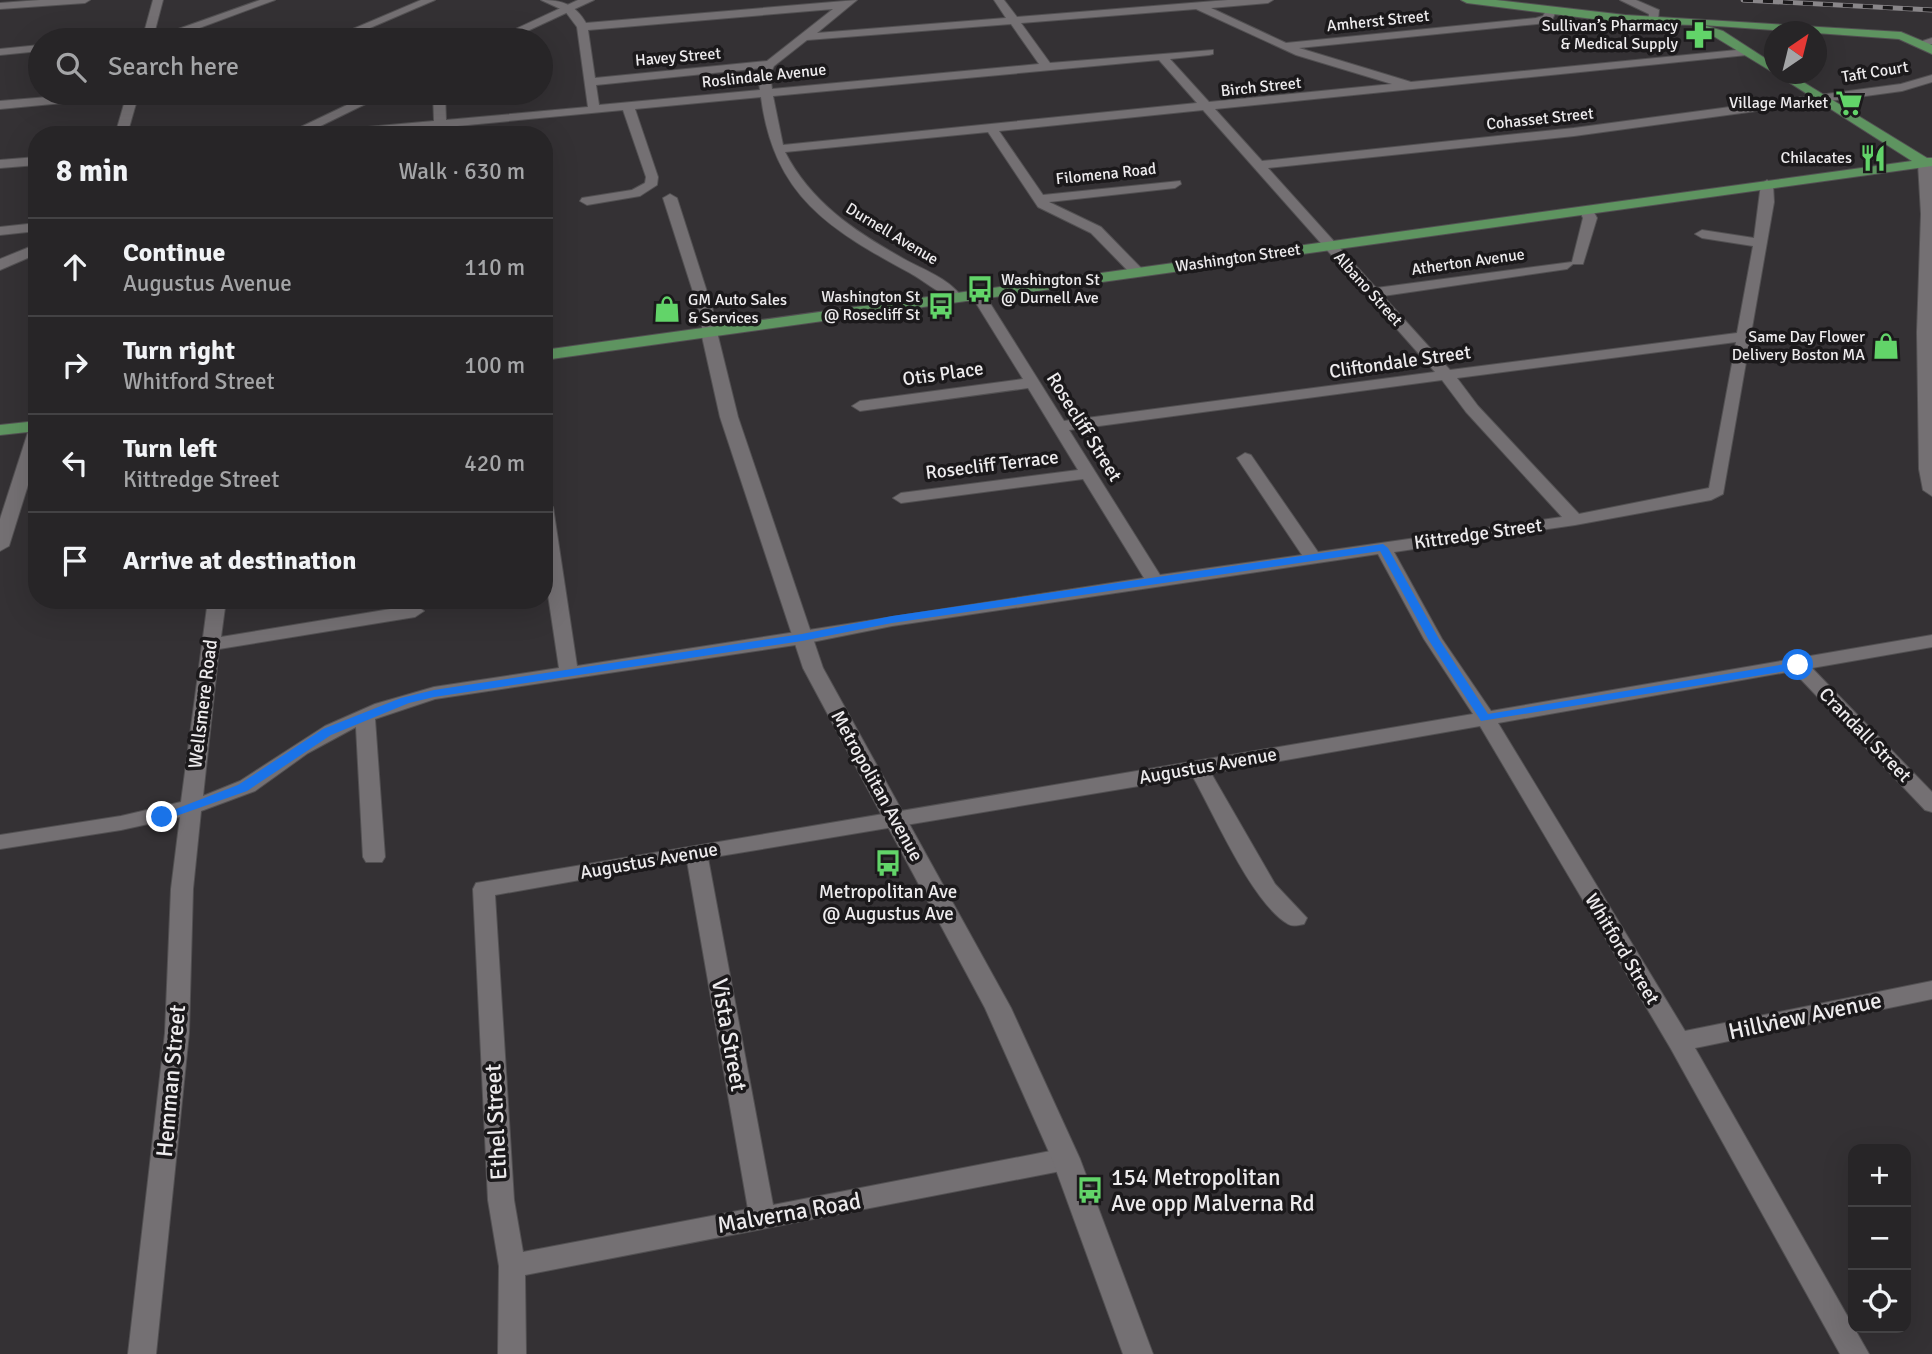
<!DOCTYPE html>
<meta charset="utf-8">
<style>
:root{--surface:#272527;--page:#333133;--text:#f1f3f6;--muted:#a4a5a7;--line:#434244}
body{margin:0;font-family:Signika,sans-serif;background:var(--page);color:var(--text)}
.controls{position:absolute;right:21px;bottom:21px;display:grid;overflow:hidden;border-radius:14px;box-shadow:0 7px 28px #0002}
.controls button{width:63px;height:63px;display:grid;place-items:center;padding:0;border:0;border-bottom:2px solid var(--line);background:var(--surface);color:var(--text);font:35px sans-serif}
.compass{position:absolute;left:1764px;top:21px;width:63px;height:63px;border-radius:50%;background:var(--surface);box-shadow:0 7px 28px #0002;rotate:35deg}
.stop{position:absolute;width:21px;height:21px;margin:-16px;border:5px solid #1a73e8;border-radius:50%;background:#fff}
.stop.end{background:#1a73e8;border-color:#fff;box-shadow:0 2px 7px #0008}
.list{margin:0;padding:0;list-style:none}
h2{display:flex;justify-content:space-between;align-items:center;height:91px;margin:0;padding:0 28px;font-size:30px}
h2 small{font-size:23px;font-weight:400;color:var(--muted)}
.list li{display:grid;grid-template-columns:46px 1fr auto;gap:21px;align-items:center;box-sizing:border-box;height:98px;padding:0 28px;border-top:2px solid var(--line)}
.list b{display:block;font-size:26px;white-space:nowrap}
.list p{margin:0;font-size:23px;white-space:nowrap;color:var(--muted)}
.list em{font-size:23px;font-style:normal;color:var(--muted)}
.icon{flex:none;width:38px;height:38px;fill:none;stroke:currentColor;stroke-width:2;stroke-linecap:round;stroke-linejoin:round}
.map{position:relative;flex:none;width:1932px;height:1354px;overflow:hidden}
.search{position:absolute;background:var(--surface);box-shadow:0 7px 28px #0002;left:28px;top:28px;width:525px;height:77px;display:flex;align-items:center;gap:18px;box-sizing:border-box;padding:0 24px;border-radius:38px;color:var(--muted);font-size:26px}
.panel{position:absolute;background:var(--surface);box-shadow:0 7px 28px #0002;left:28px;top:126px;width:525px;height:483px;border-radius:28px}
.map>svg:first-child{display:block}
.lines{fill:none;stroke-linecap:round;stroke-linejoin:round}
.street-casing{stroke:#525052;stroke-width:2}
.secondary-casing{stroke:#525052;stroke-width:2}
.primary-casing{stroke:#525052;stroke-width:2}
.street{fill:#747073;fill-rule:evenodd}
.secondary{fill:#747073;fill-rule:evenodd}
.primary{fill:#5e9460;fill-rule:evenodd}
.rail-casing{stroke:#898689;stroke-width:5}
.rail{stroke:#1b191b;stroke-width:3.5;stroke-dasharray:10;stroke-linecap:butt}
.route{fill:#1a73e8}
.labels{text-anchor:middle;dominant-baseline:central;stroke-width:7;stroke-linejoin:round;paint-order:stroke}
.far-street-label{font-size:16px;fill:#edebed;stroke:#1b191b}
.far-poi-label{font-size:16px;fill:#edebed;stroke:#1b191b;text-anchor:end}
.street-label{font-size:19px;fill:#edebed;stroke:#1b191b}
.poi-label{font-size:19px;fill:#edebed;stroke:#1b191b}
.near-street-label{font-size:23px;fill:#edebed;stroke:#1b191b}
.near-poi-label{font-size:23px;fill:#edebed;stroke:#1b191b;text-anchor:start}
</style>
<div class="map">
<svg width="1932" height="1354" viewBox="0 0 1932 1354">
<rect width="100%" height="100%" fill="#343134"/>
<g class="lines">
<defs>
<g id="street">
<path d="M40,0H90L85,3L0,9V3Z"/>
<path d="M153,0H163L153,38L260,0H275L167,40H142Z"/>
<path d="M421,0H435L342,40H327Z"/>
<path d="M541,0C562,0 575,4 586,23L857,0L817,33L1006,18L994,0H1004L1017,17L1228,0H1273L1268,3L1211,8L1286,43L1536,18L1543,16L1547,9L1556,11L1552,20L1537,24L1299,48L1411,82L1747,49L1753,52L1747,55L1215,109L1262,161L1574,128L1901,84L1932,75V82L1902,91L1574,136L1268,168L1376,288L1572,262L1583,218L1579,210L1591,207L1597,218L1583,264H1573L1567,269L1383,296L1450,370L1737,333L1753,246L1702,238L1695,234L1702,230L1754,238L1761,184L1767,180L1773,184L1774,202L1723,494L1711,500L1575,525L1394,552L1442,639L1491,711L1932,635V647L1812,668L1932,792V812L1925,810L1793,671L1498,723L1685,1031L1932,981V999L1695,1048L1869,1354H1840L1671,1049L1480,726L1211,773L1275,884L1307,918L1304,924C1299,925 1293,927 1288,924C1252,903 1214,814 1193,777L708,858L773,1205L1066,1148L1075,1152L1079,1159L1075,1166L1066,1170L525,1275L526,1354H498L499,1266L488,1200L473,889L476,883L1473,714L1424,639L1378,554L892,626L802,644L435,699L375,719L385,857L382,862H366L363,857L356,727L308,753L255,791L201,811L193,889L189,1033L156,1354H128L165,1033L171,889L180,817L121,830L0,849V835L121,816L181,802L208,600H226L221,637L415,605L424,611L415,617L219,649L203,796L240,781L325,726L375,704L434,687L559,668L544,568V502L553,507L577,666L1144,578L1083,479L901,503L893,498L901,493L1078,470L1028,388L860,411L852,406L860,401L1023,379L971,295L973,292H983L1064,421L1435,372L1203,110L999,131L1043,195L1180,181L1181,184L1175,188L1049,202L1101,227L1142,269V275H1132L1091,233L1038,207L988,132L785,152C811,203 856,232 904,259C924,270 948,278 962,297L955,301C950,300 919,278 910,273C829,229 774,196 761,97L635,109L658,177L657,185L640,196L587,205L580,201L582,198L632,190L645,183L646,177L623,110L447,127V135H435V128L365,135H317L323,131L434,121L433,93H445L446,120L588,107L577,27L565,11ZM833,9L767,61L595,78L588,30ZM1196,9L1296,55L1392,84L1209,102L1170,59L1209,55L1213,54V50L1050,63L1021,23ZM1011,24L1039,64L772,89L770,74L774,66L807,40ZM1159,60L1197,103L783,145L773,96ZM762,68L758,74L760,90L599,105L596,85ZM1736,342L1709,488L1579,514L1478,406L1457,378ZM1442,380L1466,412L1562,517L1318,552L1251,455L1245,453L1237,458L1302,555L1160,575L1069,430ZM687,861L748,1209L523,1252L514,1200L495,895Z"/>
<path d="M1932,38V44L1919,47L1913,44Z"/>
<path d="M40,45V51L0,55V49Z"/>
<path d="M96,93H139L127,135H115L126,97L0,109V101Z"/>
<path d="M37,157V165L0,168V160Z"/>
<path d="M670,194L677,198L716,320L714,335L709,336L702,332V320L663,198Z"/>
<path d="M37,223V231L0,235V227Z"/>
<path d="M37,424V456L9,546L0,551V519L29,429Z"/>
</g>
<g id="secondary">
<path d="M578,0H594L508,40H492Z"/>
<path d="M1620,0H1636L1659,10L1658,20L1648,23L1649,14Z"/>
<path d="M372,93H388L302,135H284Z"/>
<path d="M1925,159L1932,163V496L1923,490L1919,469L1917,332L1921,214L1918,163Z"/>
<path d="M37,244V254L0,270V259Z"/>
<path d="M709,327L717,332L738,417L823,668L1011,1008L1080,1159L1153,1354H1123L1052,1159L985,1008L803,668L720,417L701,332Z"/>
</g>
<g id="primary">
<path d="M1461,0H1496L1625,15L1901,32L1932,45V54L1899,39L1703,25L1723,31L1774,64V73L1715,37L1695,31L1696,25L1625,23L1467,3Z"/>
<path d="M1776,74H1790L1927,158H1932V166L544,360V350L1912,161Z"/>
<path d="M37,421V431L0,435V425Z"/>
</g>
</defs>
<use href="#street" class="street-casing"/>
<use href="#secondary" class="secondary-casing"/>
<use href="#primary" class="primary-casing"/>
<use href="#street" class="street"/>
<use href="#secondary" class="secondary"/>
<use href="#primary" class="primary"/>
<defs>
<path id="rail" d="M1743,0L1932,10"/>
</defs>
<use href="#rail" class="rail-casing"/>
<use href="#rail" class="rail"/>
</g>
<path class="route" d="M1383,544L1388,548L1439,639L1488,714L1798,662L1804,665L1798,669L1481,721L1428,639L1380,551L892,623L802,641L434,697L409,703L331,735L247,791L162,821L155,817L238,785L323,729L401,698L434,690L802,634L892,616Z"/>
<defs>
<symbol id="pharmacy-bare" viewBox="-9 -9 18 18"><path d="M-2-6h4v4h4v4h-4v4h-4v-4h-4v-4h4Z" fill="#62d469" stroke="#1b191b" stroke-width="2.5" paint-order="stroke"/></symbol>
<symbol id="supermarket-bare" viewBox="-9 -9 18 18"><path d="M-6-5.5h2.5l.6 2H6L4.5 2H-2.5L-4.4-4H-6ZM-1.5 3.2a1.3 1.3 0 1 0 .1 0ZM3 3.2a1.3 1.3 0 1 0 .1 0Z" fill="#62d469" stroke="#1b191b" stroke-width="2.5" paint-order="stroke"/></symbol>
<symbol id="restaurant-bare" viewBox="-9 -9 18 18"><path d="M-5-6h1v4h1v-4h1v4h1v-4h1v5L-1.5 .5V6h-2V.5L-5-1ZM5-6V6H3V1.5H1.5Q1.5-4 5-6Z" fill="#62d469" stroke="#1b191b" stroke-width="2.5" paint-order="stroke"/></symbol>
<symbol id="bus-bare" viewBox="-9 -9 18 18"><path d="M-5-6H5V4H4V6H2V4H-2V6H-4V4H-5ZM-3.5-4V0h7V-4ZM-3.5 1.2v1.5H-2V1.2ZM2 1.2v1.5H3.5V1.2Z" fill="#62d469" stroke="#1b191b" stroke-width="2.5" paint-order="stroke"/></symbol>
<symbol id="shop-bare" viewBox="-9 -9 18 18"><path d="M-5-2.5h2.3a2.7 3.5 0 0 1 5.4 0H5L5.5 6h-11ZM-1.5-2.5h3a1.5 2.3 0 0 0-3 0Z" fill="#62d469" stroke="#1b191b" stroke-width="2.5" paint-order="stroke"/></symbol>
</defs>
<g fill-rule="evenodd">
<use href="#pharmacy-bare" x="1680" y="16" width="38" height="38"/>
<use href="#supermarket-bare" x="1830" y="84" width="38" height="38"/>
<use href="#restaurant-bare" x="1854" y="139" width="38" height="38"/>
<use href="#bus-bare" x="961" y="270" width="38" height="38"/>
<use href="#bus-bare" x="922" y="287" width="38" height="38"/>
<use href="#shop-bare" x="648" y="290" width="38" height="38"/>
<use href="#shop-bare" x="1867" y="327" width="38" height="38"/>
<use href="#bus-bare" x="869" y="844" width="38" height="38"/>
<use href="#bus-bare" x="1071" y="1171" width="38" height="38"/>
</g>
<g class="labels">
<g class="far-street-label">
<text transform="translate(1378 21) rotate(-6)">Amherst Street</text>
<text transform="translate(678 57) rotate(-5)">Havey Street</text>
<text transform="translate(1875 72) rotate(-9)">Taft Court</text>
<text transform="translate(764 76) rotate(-6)">Roslindale Avenue</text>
<text transform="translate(1261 87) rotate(-6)">Birch Street</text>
<text transform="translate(1540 119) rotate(-6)">Cohasset Street</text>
<text transform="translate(1106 174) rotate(-6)">Filomena Road</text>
<text transform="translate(892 234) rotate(31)">Durnell Avenue</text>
<text transform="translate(1238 258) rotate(-8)">Washington Street</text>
<text transform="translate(1468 262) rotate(-8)">Atherton Avenue</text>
<text transform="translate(1368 289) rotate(48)">Albano Street</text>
</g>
<g class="far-poi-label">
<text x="1678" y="26">Sullivan’s Pharmacy<tspan x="1678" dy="18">&amp; Medical Supply</tspan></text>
<text x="1828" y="103">Village Market</text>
<text x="1852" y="158">Chilacates</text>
<text x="1001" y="280" text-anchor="start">Washington St<tspan x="1001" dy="18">@ Durnell Ave</tspan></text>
<text x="920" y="297">Washington St<tspan x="920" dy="18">@ Rosecliff St</tspan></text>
<text x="688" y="300" text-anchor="start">GM Auto Sales<tspan x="688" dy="18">&amp; Services</tspan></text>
<text x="1865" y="337">Same Day Flower<tspan x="1865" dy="18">Delivery Boston MA</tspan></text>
</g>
<g class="street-label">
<text transform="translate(1400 362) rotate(-8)">Cliftondale Street</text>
<text transform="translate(943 374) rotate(-8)">Otis Place</text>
<text transform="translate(1084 427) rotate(58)">Rosecliff Street</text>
<text transform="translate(992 465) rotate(-7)">Rosecliff Terrace</text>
<text transform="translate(1478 534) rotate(-8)">Kittredge Street</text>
<text transform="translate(203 704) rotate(-83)">Wellsmere Road</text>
<text transform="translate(1865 735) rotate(46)">Crandall Street</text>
<text transform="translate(1208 766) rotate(-10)">Augustus Avenue</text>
<text transform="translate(877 786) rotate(61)">Metropolitan Avenue</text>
<text transform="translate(649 861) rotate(-10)">Augustus Avenue</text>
<text transform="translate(1622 949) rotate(59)">Whitford Street</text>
</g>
<g class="poi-label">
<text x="888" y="892">Metropolitan Ave<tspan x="888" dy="22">@ Augustus Ave</tspan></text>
</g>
<g class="near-street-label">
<text transform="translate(1805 1016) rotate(-12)">Hillview Avenue</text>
<text transform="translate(729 1035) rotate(80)">Vista Street</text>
<text transform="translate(171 1081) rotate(-85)">Hemman Street</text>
<text transform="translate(496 1122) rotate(-93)">Ethel Street</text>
<text transform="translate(789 1213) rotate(-10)">Malverna Road</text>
</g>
<g class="near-poi-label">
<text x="1111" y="1177">154 Metropolitan<tspan x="1111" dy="26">Ave opp Malverna Rd</tspan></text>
</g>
</g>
</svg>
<div class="controls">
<button>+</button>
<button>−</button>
<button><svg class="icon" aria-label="locate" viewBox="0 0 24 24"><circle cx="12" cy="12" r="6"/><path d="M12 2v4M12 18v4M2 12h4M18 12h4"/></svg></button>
</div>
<svg class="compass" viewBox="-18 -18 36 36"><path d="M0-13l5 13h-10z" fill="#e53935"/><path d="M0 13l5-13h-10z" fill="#a4a5a7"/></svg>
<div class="stop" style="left:1798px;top:665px"></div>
<div class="stop end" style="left:162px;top:817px"></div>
<div class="search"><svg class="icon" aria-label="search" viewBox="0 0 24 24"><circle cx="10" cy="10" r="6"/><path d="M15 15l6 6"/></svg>Search here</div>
<section class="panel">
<h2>8 min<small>Walk · 630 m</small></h2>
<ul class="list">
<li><svg class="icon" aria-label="ahead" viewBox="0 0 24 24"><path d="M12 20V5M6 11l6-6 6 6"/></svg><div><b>Continue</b><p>Augustus Avenue</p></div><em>110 m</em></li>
<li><svg class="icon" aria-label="right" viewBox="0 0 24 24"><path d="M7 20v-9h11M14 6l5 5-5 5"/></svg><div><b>Turn right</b><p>Whitford Street</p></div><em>100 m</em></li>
<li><svg class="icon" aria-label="left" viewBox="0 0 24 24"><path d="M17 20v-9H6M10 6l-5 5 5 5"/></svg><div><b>Turn left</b><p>Kittredge Street</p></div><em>420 m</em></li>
<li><svg class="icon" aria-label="arrive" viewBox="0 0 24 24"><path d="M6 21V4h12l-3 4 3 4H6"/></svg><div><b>Arrive at destination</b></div></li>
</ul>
</section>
</div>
